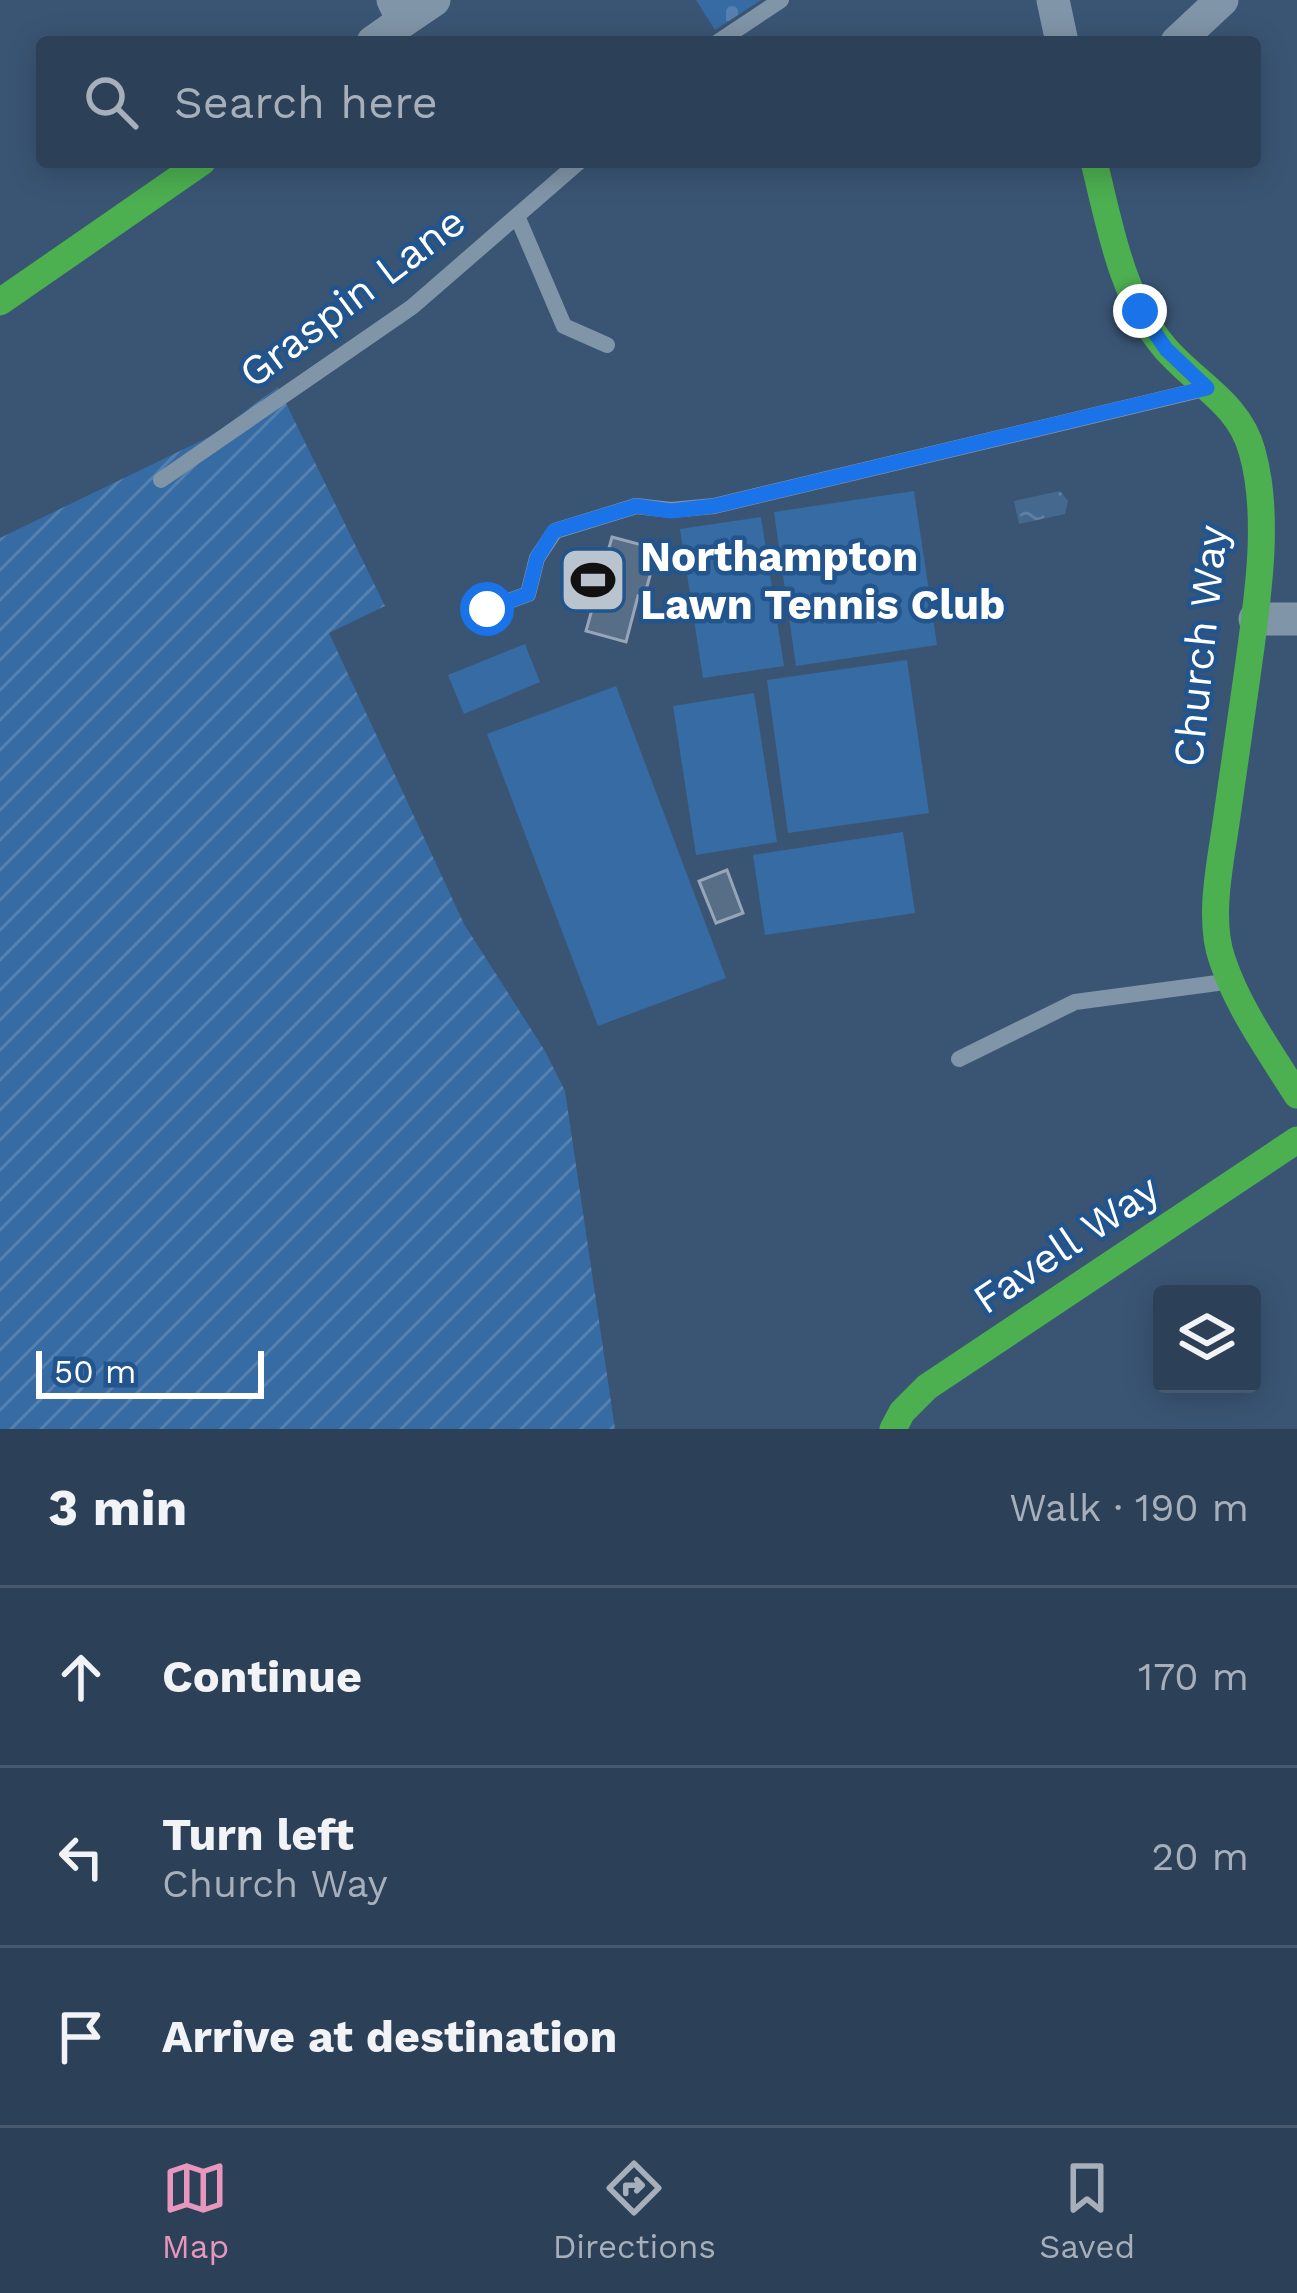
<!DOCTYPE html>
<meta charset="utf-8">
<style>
:root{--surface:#2c4057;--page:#384b61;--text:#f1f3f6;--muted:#a6afba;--line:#48596d;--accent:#e797bd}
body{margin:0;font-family:"Work Sans",sans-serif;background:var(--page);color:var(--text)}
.controls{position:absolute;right:36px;bottom:36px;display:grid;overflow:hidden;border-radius:12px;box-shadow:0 6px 30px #0003}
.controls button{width:108px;height:108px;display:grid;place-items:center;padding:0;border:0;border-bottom:3px solid var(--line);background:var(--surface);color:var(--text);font:60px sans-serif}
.scale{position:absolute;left:36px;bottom:30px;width:228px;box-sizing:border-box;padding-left:12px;border:6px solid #fff;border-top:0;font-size:33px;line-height:42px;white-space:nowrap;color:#fff;-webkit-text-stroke:9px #22548d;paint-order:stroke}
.stop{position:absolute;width:36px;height:36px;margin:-27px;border:9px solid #1a73e8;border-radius:50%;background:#fff}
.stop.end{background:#1a73e8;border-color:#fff;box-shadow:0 3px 12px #0008}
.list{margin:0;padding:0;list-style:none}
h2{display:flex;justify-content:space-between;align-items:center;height:156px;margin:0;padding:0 48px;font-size:51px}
h2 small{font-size:39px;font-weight:400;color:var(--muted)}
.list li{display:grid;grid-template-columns:78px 1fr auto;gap:36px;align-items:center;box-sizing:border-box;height:180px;padding:0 48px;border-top:3px solid var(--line)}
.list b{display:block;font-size:45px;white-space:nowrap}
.list p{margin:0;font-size:39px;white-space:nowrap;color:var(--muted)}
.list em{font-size:39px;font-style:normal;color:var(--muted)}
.icon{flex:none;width:66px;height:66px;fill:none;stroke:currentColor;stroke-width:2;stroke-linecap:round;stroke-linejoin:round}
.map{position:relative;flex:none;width:1297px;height:1429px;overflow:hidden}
.search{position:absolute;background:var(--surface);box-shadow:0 6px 30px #0003;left:36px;right:36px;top:36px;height:132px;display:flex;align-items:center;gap:30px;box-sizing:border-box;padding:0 42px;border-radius:12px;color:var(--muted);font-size:45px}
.sheet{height:696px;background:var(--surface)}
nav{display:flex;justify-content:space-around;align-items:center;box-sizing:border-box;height:168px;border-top:3px solid var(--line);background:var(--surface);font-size:33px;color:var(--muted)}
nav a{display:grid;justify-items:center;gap:6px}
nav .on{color:var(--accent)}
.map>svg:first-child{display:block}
.cemetery{fill:url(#cemetery-stones)}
.garden{fill:url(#garden-furrows)}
.pitch{fill:#376ba3}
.water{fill:url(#water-ripples)}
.building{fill:#586e86;stroke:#96a5b7;stroke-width:3}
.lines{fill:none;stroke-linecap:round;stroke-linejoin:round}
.lane{stroke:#8195a8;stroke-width:16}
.street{stroke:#8195a8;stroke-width:33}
.fast{stroke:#4caf50;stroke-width:27}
.route{stroke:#1a73e8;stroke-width:15}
.labels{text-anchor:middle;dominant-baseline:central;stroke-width:9;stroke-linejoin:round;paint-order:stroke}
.street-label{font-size:42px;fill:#fff;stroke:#22548d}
.poi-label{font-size:42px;font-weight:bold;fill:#fff;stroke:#22548d;text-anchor:start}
</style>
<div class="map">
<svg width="1297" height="1429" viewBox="0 0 1297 1429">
<defs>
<pattern id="cemetery-stones" width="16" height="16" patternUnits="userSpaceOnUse" patternTransform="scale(3)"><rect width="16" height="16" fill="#376ba3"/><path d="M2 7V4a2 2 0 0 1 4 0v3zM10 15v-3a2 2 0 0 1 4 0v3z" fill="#5581b1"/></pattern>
<pattern id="garden-furrows" width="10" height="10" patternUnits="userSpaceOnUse" patternTransform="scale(3)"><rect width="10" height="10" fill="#376ba3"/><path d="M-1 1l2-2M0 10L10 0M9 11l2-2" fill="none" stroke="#5581b1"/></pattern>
<pattern id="water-ripples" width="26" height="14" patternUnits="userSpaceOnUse" patternTransform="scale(3)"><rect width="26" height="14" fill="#45688f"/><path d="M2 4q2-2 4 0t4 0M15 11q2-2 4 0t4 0" fill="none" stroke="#617fa0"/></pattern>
</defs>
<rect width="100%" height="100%" fill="#3a5574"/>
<path class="cemetery" d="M696,0H761L715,30Z"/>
<path class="garden" d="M278,387L385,606L329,633L464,924L545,1051L565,1091L615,1429H0V538L213,435Z"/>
<g class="pitch">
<path d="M914,491L937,645L796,666L774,512Z"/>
<path d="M761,517L784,666L703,678L680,529Z"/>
<path d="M525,644L540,682L464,714L448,675Z"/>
<path d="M907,660L929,813L788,833L767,680Z"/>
<path d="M616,686L726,978L598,1026L487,734Z"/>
<path d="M754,693L777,842L696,855L673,706Z"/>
<path d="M903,832L915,913L765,935L753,855Z"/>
</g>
<path class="water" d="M1060,491L1068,501L1065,514L1019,524L1014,501Z"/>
<g class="building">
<path d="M612,537L657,549L644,598L638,596L626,642L586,631Z"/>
<path d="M727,870L743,913L716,923L699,881Z"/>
</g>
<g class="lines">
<g class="lane">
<path d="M718,42L781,0"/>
<path d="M517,216L564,326L607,345"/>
<path d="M161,480L412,307L579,162"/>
<path d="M487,609L528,594L537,558L555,531L636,506L671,510L714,506L1200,390"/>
<path d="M959,1059L1075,1002L1225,982"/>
</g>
<g class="street">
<path d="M1053,0L1062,42"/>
<path d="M403,21L434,0"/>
<path d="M373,42L403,21L393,0"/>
<path d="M1177,42L1222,0"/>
<path d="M1255,619H1297"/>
</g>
<g class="fast">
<path d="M1094,162C1110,226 1121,296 1165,348C1196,384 1239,403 1252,451C1271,518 1257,602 1248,669C1241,721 1233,772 1226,823C1220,865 1208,919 1222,959C1238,1008 1270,1052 1297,1095"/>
<path d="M0,302L202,162"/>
<path d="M893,1429L902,1412L927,1387L1297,1140"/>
</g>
</g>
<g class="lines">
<path class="route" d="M487,609L528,594L537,558L554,531L636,506L671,511L714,506L1207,388L1166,349L1140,311"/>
</g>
<defs>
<symbol id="stadium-square" viewBox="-11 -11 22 22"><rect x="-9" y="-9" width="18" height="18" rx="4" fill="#bac4ce" stroke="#22548d"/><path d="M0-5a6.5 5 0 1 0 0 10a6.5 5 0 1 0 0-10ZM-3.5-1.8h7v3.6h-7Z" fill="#111"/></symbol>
</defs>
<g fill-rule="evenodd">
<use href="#stadium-square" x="555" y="542" width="76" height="76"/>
</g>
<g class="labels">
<g class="street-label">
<text transform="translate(352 297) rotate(-37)">Graspin Lane</text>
<text transform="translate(1200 646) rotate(-84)">Church Way</text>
<text transform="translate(1066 1244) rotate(-34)">Favell Way</text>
</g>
<g class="poi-label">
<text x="640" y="556">Northampton<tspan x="640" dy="48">Lawn Tennis Club</tspan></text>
</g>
</g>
</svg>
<div class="controls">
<button><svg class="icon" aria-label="layers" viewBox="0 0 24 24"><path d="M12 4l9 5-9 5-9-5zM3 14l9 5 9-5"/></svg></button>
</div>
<div class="scale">50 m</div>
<div class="stop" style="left:487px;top:609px"></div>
<div class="stop end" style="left:1140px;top:311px"></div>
<div class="search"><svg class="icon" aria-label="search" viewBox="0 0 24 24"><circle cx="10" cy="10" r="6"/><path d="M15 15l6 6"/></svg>Search here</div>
</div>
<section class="sheet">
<h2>3 min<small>Walk · 190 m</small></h2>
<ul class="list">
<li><svg class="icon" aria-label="ahead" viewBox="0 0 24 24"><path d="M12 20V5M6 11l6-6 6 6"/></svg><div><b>Continue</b></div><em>170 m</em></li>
<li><svg class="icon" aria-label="left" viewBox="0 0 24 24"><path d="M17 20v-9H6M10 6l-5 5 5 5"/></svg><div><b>Turn left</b><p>Church Way</p></div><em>20 m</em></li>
<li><svg class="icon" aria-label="arrive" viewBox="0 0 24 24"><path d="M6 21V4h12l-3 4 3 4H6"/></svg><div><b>Arrive at destination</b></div></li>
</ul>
</section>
<nav>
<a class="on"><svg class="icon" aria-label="map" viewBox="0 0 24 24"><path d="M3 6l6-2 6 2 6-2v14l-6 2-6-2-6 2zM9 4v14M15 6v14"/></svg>Map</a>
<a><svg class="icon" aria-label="directions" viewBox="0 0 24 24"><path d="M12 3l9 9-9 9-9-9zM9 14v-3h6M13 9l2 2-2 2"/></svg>Directions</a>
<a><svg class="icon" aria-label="saved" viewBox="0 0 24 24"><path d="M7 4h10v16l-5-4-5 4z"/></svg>Saved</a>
</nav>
